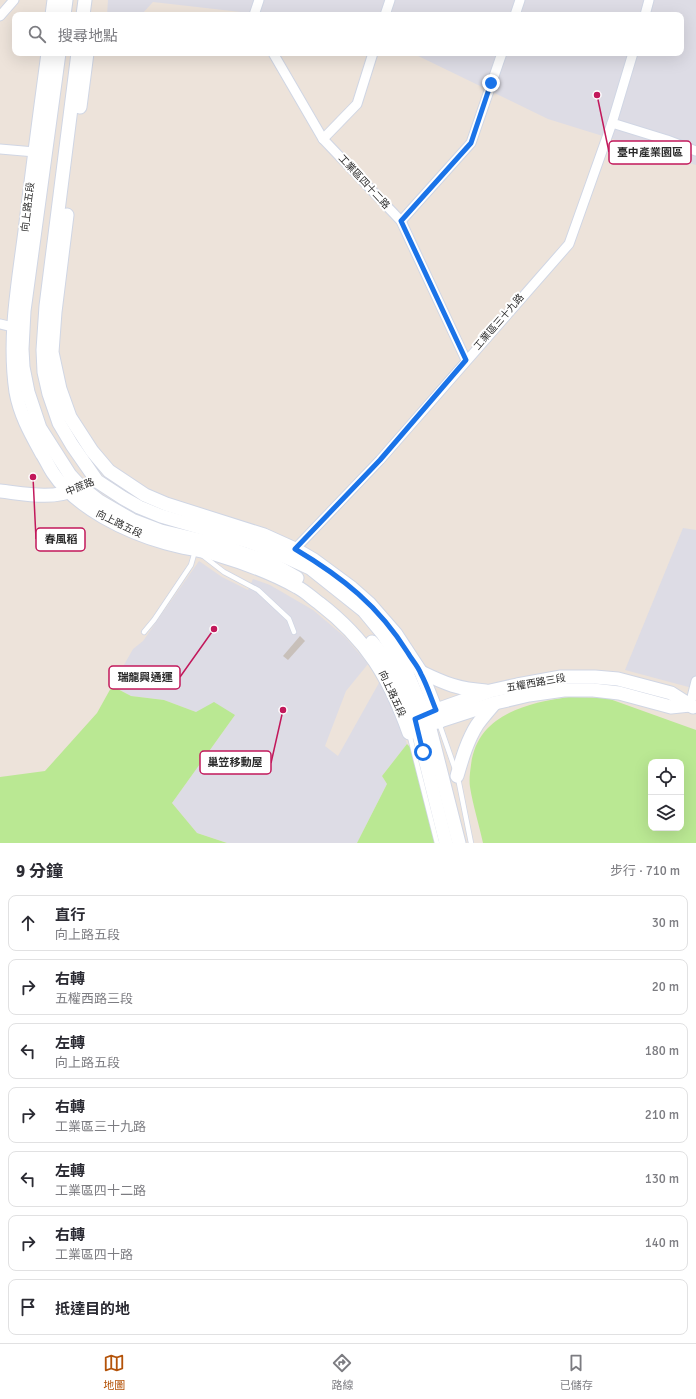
<!DOCTYPE html>
<html lang="zh-TW">
<meta charset="utf-8">
<style>
:root{--surface:#fff;--page:#f2f2f3;--text:#2b2b33;--muted:#7c7c81;--line:#e1e1e2;--accent:#b45309}
body{margin:0;font-family:Signika,"Noto Sans TC",sans-serif;background:var(--page);color:var(--text)}
.controls{position:absolute;right:12px;bottom:12px;display:grid;overflow:hidden;border-radius:8px;box-shadow:0 4px 16px #0002}
.controls button{width:36px;height:36px;display:grid;place-items:center;padding:0;border:0;border-bottom:1px solid var(--line);background:var(--surface);color:var(--text);font:20px sans-serif}
.stop{position:absolute;width:12px;height:12px;margin:-9px;border:3px solid #1a73e8;border-radius:50%;background:#fff}
.stop.end{background:#1a73e8;border-color:#fff;box-shadow:0 1px 4px #0008}
.list{margin:0;padding:0;list-style:none}
h2{display:flex;justify-content:space-between;align-items:center;height:52px;margin:0;padding:0 16px;font-size:17px}
h2 small{font-size:13px;font-weight:400;color:var(--muted)}
.list li{display:grid;grid-template-columns:26px 1fr auto;gap:12px;align-items:center;box-sizing:border-box;height:56px;margin:0 8px 8px;padding:0 8px;border:1px solid var(--line);border-radius:8px}
.list b{display:block;font-size:15px;white-space:nowrap}
.list p{margin:0;font-size:13px;white-space:nowrap;color:var(--muted)}
.list em{font-size:13px;font-style:normal;color:var(--muted)}
.icon{flex:none;width:22px;height:22px;fill:none;stroke:currentColor;stroke-width:2;stroke-linecap:round;stroke-linejoin:round}
.map{position:relative;flex:none;width:696px;height:843px;overflow:hidden}
.search{position:absolute;background:var(--surface);box-shadow:0 4px 16px #0002;left:12px;right:12px;top:12px;height:44px;display:flex;align-items:center;gap:10px;box-sizing:border-box;padding:0 14px;border-radius:8px;color:var(--muted);font-size:15px}
.sheet{height:500px;background:var(--surface)}
nav{display:flex;justify-content:space-around;align-items:center;box-sizing:border-box;height:56px;border-top:1px solid var(--line);background:var(--surface);font-size:11px;color:var(--muted)}
nav a{display:grid;justify-items:center;gap:2px}
nav .on{color:var(--accent)}
.map>svg:first-child{display:block}
.industrial{fill:#dddce5}
.green{fill:#bae893;fill-rule:evenodd}
.building{fill:#c8c0ba}
.lines{fill:none;stroke-linecap:round;stroke-linejoin:round}
.lane-casing{stroke:#d0d6e4;stroke-width:6}
.street-casing{stroke:#d0d6e4;stroke-width:11}
.secondary-casing{stroke:#d0d6e4;stroke-width:15}
.lane{stroke:#fff;stroke-width:4.5}
.street{stroke:#fff;stroke-width:9}
.secondary{stroke:#fff;stroke-width:13}
.route{stroke:#1a73e8;stroke-width:5}
.labels{text-anchor:middle;dominant-baseline:central;stroke-width:4;stroke-linejoin:round;paint-order:stroke}
.street-label{font-size:10px;fill:#2a2a2a;stroke:#fff}
.leader{fill:none;stroke:#c2185b;stroke-width:1.5}
.callout-dot{fill:#c2185b;stroke:#fff;stroke-width:1.5}
.callout{fill:#fff;stroke:#c2185b;stroke-width:1.5}
.callout-label{font-size:11px;text-anchor:middle;font-weight:bold;fill:#2a2a2a}
</style>
<div class="map">
<svg width="696" height="843" viewBox="0 0 696 843">
<rect width="100%" height="100%" fill="#ede3da"/>
<g class="industrial">
<path d="M108,0H696V165L548,119L412,53H681V15H266L153,2L141,15H107Z"/>
<path d="M683,528L696,530V689L625,670Z"/>
<path d="M199,561L222,577L248,590L253,579L270,585L313,610L345,637L368,664L346,691L325,746L338,756L380,681L393,706L407,744L382,776L387,784L357,843H227L197,833L172,803L235,715L196,712L164,700L131,696L112,686L133,649L143,641Z"/>
</g>
<g class="green">
<path d="M112,686L131,696L164,700L196,712L214,702L235,715L172,803L197,833L227,843H0V777L45,771L97,713Z"/>
<path d="M569,697L607,698L696,730V843H483C479,824 473,806 470,787C469,780 470,772 471,765C477,715 526,703 569,697ZM651,762H681V828H651Z"/>
<path d="M407,744L418,755L439,843H357L387,784L382,776Z"/>
</g>
<path class="building" d="M300,636L305,641L288,660L283,656Z"/>
<g class="lines">
<defs>
<g id="lane">
<path d="M202,555L224,572L258,590L289,619L294,632"/>
<path d="M144,632L154,620L191,565L195,551"/>
<path d="M439,723L455,769"/>
<path d="M409,733L437,843"/>
<path d="M458,778L471,843"/>
</g>
<g id="street">
<path d="M254,15L259,0"/>
<path d="M385,15L390,0"/>
<path d="M515,15L520,0"/>
<path d="M645,15L649,0"/>
<path d="M0,16L14,0"/>
<path d="M273,53L323,139L401,221L466,360"/>
<path d="M633,53L612,123L667,140L696,151"/>
<path d="M323,139L357,104L373,53"/>
<path d="M0,149L35,152"/>
<path d="M401,221L471,143L502,53"/>
<path d="M0,324L13,327"/>
<path d="M295,549L380,460L569,244L612,123"/>
<path d="M690,705L696,681"/>
</g>
<g id="secondary">
<path d="M52,15L54,0"/>
<path d="M64,15L66,0"/>
<path d="M83,15L85,0"/>
<path d="M48,53C40,112 32,172 25,231C18,285 8,338 16,392C20,415 31,434 42,454C46,460 49,467 53,473C76,508 127,532 166,543C183,548 201,550 218,555C245,563 272,573 297,587C305,591 312,598 319,603C367,640 389,677 409,733L418,728L495,703L529,695L564,690H593L619,693L671,707L690,705"/>
<path d="M59,53L24,311L22,349L23,367L28,392L40,428L70,475L81,487L99,501L132,520L161,531L216,544L269,562L297,578"/>
<path d="M78,53L46,306L43,350L44,372L49,394L59,423L72,445L97,481L123,498L139,507L161,516L247,541L271,550L310,568L364,611L383,634L407,673L429,725L459,843"/>
<path d="M80,107L87,53"/>
<path d="M67,215L55,312L52,352L60,389L70,417L92,451L109,471L145,495L166,504L264,535L295,549L314,560L352,588L369,603L396,634L421,672L436,710L439,722"/>
<path d="M0,491C26,494 52,500 77,489"/>
<path d="M372,642L390,664L415,719L446,843"/>
<path d="M421,672C446,684 458,689 486,691"/>
<path d="M428,713L490,691L517,685L561,677H595L618,679L671,693L693,707"/>
<path d="M457,776C462,759 467,741 477,725C482,718 489,710 495,703"/>
</g>
</defs>
<use href="#lane" class="lane-casing"/>
<use href="#street" class="street-casing"/>
<use href="#secondary" class="secondary-casing"/>
<use href="#lane" class="lane"/>
<use href="#street" class="street"/>
<use href="#secondary" class="secondary"/>
</g>
<g class="lines">
<path class="route" d="M423,752L415,719L436,710C431,698 427,685 421,674C418,666 412,660 408,653C379,606 342,577 295,549L380,460L466,360L401,221L471,143L491,83"/>
</g>
<g class="labels">
<g class="street-label">
<text transform="translate(364 182) rotate(47)">工業區四十二路</text>
<text transform="translate(28 207) rotate(-83)">向上路五段</text>
<text transform="translate(499 322) rotate(-49)">工業區三十九路</text>
<text transform="translate(80 487) rotate(-22)">中蔗路</text>
<text transform="translate(119 524) rotate(26)">向上路五段</text>
<text transform="translate(536 683) rotate(-10)">五權西路三段</text>
<text transform="translate(392 694) rotate(65)">向上路五段</text>
</g>
</g>
<path class="leader" d="M597 95L609 152M33 477L36 539M214 629L180 677M283 710L271 763"/>
<g class="callout-dot">
<circle cx="597" cy="95" r="4"/>
<circle cx="33" cy="477" r="4"/>
<circle cx="214" cy="629" r="4"/>
<circle cx="283" cy="710" r="4"/>
</g>
<g class="callout">
<rect x="609" y="141" width="82" height="23" rx="4"/>
<rect x="36" y="528" width="49" height="23" rx="4"/>
<rect x="109" y="666" width="71" height="23" rx="4"/>
<rect x="200" y="751" width="71" height="23" rx="4"/>
</g>
<g class="callout-label">
<text x="650" y="156">臺中產業園區</text>
<text x="61" y="543">春風稻</text>
<text x="145" y="681">瑞龍興通運</text>
<text x="235" y="766">巢笠移動屋</text>
</g>
</svg>
<div class="controls">
<button><svg class="icon" aria-label="locate" viewBox="0 0 24 24"><circle cx="12" cy="12" r="6"/><path d="M12 2v4M12 18v4M2 12h4M18 12h4"/></svg></button>
<button><svg class="icon" aria-label="layers" viewBox="0 0 24 24"><path d="M12 4l9 5-9 5-9-5zM3 14l9 5 9-5"/></svg></button>
</div>
<div class="stop" style="left:423px;top:752px"></div>
<div class="stop end" style="left:491px;top:83px"></div>
<div class="search"><svg class="icon" aria-label="search" viewBox="0 0 24 24"><circle cx="10" cy="10" r="6"/><path d="M15 15l6 6"/></svg>搜尋地點</div>
</div>
<section class="sheet">
<h2>9 分鐘<small>步行 · 710 m</small></h2>
<ul class="list">
<li><svg class="icon" aria-label="ahead" viewBox="0 0 24 24"><path d="M12 20V5M6 11l6-6 6 6"/></svg><div><b>直行</b><p>向上路五段</p></div><em>30 m</em></li>
<li><svg class="icon" aria-label="right" viewBox="0 0 24 24"><path d="M7 20v-9h11M14 6l5 5-5 5"/></svg><div><b>右轉</b><p>五權西路三段</p></div><em>20 m</em></li>
<li><svg class="icon" aria-label="left" viewBox="0 0 24 24"><path d="M17 20v-9H6M10 6l-5 5 5 5"/></svg><div><b>左轉</b><p>向上路五段</p></div><em>180 m</em></li>
<li><svg class="icon" aria-label="right" viewBox="0 0 24 24"><path d="M7 20v-9h11M14 6l5 5-5 5"/></svg><div><b>右轉</b><p>工業區三十九路</p></div><em>210 m</em></li>
<li><svg class="icon" aria-label="left" viewBox="0 0 24 24"><path d="M17 20v-9H6M10 6l-5 5 5 5"/></svg><div><b>左轉</b><p>工業區四十二路</p></div><em>130 m</em></li>
<li><svg class="icon" aria-label="right" viewBox="0 0 24 24"><path d="M7 20v-9h11M14 6l5 5-5 5"/></svg><div><b>右轉</b><p>工業區四十路</p></div><em>140 m</em></li>
<li><svg class="icon" aria-label="arrive" viewBox="0 0 24 24"><path d="M6 21V4h12l-3 4 3 4H6"/></svg><div><b>抵達目的地</b></div></li>
</ul>
</section>
<nav>
<a class="on"><svg class="icon" aria-label="map" viewBox="0 0 24 24"><path d="M3 6l6-2 6 2 6-2v14l-6 2-6-2-6 2zM9 4v14M15 6v14"/></svg>地圖</a>
<a><svg class="icon" aria-label="directions" viewBox="0 0 24 24"><path d="M12 3l9 9-9 9-9-9zM9 14v-3h6M13 9l2 2-2 2"/></svg>路線</a>
<a><svg class="icon" aria-label="saved" viewBox="0 0 24 24"><path d="M7 4h10v16l-5-4-5 4z"/></svg>已儲存</a>
</nav>
